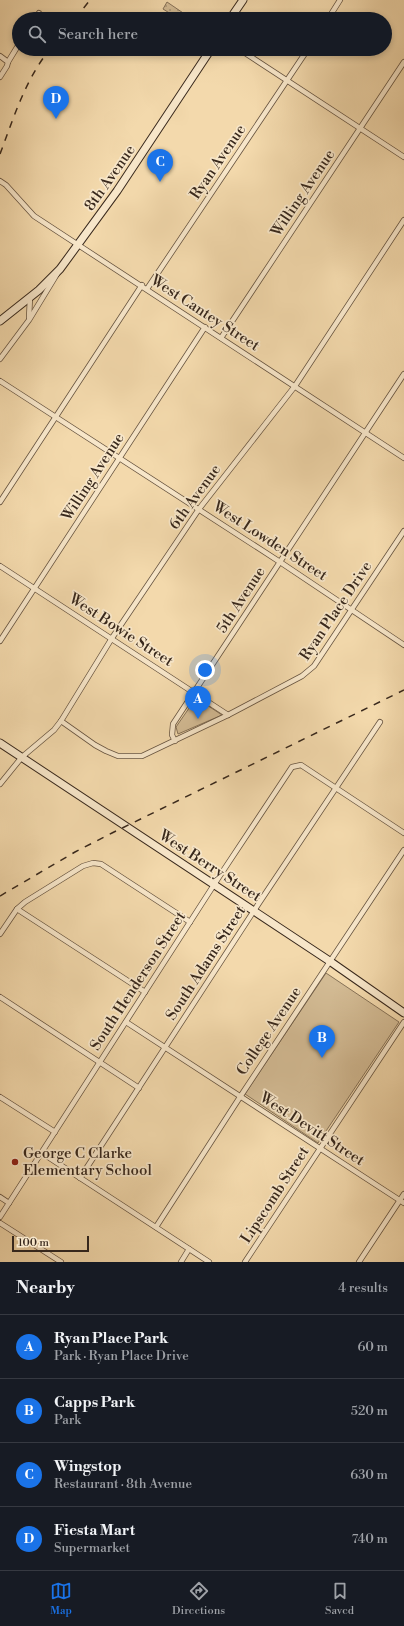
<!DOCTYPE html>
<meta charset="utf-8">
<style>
:root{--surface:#171b24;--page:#20242c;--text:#f1f3f6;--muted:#9ea1a6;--line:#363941;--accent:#1a73e8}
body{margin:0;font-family:"Libre Bodoni",serif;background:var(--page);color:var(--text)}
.scale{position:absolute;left:12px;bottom:10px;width:77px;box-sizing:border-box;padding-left:4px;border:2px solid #38281c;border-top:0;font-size:11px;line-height:14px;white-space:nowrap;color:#38281c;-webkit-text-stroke:3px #f7e6c9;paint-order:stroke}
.you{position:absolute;left:205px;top:670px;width:14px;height:14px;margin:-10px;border:3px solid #fff;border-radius:50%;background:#1a73e8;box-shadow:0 0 0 6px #1a73e833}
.badge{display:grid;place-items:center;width:26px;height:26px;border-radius:50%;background:var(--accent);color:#fff;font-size:13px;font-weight:700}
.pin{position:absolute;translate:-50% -33px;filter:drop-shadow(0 1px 2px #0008)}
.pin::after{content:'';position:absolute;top:21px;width:14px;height:12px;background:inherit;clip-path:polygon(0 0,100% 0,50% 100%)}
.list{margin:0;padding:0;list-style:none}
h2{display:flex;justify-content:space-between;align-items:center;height:52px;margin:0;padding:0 16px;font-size:17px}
h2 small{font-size:13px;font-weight:400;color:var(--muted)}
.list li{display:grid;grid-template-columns:26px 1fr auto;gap:12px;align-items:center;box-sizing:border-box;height:64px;padding:0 16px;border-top:1px solid var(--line)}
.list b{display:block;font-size:15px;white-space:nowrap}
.list p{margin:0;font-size:13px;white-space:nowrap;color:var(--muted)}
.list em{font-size:13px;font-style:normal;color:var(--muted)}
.icon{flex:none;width:22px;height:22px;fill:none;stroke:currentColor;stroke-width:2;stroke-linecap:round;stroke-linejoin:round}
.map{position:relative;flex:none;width:404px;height:1262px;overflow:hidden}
.search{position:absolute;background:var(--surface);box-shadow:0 2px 6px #0003;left:12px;right:12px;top:12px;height:44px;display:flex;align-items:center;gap:10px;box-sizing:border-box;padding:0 14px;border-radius:22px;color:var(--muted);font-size:15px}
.sheet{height:308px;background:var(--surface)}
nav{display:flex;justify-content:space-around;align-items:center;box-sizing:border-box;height:56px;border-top:1px solid var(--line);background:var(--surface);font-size:11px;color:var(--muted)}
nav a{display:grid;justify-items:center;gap:2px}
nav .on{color:var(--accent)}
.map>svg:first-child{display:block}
.grass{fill:url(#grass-dots);stroke:#867258}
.park{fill:#d3bb94;stroke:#867258}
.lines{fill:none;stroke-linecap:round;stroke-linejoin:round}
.minor-casing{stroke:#675440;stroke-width:6}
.secondary-casing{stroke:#38281c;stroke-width:9}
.minor{stroke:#f7e6c9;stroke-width:4.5}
.secondary{stroke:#f7e6c9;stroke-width:7}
.rail{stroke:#38281c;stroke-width:1.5;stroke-dasharray:7 7;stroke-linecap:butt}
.poi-dot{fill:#8f2418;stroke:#f7e6c9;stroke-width:1.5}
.labels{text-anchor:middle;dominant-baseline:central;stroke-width:3.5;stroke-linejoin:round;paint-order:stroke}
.street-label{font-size:15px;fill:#38281c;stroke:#f7e6c9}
.poi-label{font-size:15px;fill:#38281c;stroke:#f7e6c9;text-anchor:start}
</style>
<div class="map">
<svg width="404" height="1262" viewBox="0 0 404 1262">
<defs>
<pattern id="grass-dots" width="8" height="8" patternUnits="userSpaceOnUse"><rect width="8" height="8" fill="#d3bb94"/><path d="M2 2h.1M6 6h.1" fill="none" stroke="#ac9878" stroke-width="1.8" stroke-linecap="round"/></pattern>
</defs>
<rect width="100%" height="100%" fill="#f3d9ac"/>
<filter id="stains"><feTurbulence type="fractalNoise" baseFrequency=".005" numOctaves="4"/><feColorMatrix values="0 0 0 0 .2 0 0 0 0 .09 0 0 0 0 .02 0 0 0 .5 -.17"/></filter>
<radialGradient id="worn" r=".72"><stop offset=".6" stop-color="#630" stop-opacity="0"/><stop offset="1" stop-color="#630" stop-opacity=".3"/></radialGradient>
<path class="grass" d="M167,2L192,19H179L163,9Z"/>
<g class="park">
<path d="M196,698L222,715L178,734L176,727Z"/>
<path d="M326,973L399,1022L318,1143L245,1094Z"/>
</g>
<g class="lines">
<defs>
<g id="minor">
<path d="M35,19L39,13"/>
<path d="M328,19L340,0"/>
<path d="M239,49L404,157"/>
<path d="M0,56L8,62L7,66L0,77"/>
<path d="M8,62L19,44"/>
<path d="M0,181L6,185L34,216L404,458"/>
<path d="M147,289L308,49"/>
<path d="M29,318L30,297"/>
<path d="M221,338L404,62"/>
<path d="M0,359L29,320L57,274"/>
<path d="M0,381L280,562L404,645"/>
<path d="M0,502L142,285"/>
<path d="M0,566L228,715"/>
<path d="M0,641L205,327"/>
<path d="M61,721L95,745L106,751L118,756H142L228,715L302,676L314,666L404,531"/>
<path d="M175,741L172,735L173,724L404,374"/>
<path d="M0,784L22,757L54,730L61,721L112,638L199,509L295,386L404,220"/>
<path d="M17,909L145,992"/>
<path d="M0,934L17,909L25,902L83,866L93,863L101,864L190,922"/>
<path d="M0,997L139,1088"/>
<path d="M126,1022L404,1203"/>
<path d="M0,1097L55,1132"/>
<path d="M42,1153L209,1262"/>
<path d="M80,1178L259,903L380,722"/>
<path d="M0,1197L9,1203"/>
<path d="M0,1217L219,877L292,767L301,765L404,833"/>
<path d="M0,1223L61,1262"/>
<path d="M156,1227L240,1097L404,850"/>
<path d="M181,1262L189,1249"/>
<path d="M245,1262L404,1022"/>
<path d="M359,1262L404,1194"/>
</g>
<g id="secondary">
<path d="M230,19L243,0"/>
<path d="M0,321L39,290L60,269L117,191L211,49"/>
<path d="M0,743L331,962L404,1013"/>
</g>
</defs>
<use href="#minor" class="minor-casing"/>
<use href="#secondary" class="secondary-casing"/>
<use href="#minor" class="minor"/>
<use href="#secondary" class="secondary"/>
<g class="rail">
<path d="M75,19L90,0"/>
<path d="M0,154C14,117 25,80 50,49"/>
<path d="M0,896L75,852L112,833L404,690"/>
</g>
</g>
<circle class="poi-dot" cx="15" cy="1162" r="4"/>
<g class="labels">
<g class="street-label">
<text transform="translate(218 162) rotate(-56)">Ryan Avenue</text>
<text transform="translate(110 178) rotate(-55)">8th Avenue</text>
<text transform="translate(303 193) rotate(-56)">Willing Avenue</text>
<text transform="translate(205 313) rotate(33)">West Cantey Street</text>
<text transform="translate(93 477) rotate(-57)">Willing Avenue</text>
<text transform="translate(195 497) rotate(-54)">6th Avenue</text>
<text transform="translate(270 541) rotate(33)">West Lowden Street</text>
<text transform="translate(241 600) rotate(-57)">5th Avenue</text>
<text transform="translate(336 611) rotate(-56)">Ryan Place Drive</text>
<text transform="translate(121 630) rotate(33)">West Bowie Street</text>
<text transform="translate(210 866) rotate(33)">West Berry Street</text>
<text transform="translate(206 963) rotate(-57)">South Adams Street</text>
<text transform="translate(138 981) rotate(-57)">South Henderson Street</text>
<text transform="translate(269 1031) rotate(-56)">College Avenue</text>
<text transform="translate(312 1129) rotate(33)">West Devitt Street</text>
<text transform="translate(275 1195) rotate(-57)">Lipscomb Street</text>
</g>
<g class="poi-label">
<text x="23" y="1153">George C Clarke<tspan x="23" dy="17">Elementary School</tspan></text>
</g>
</g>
<rect width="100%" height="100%" filter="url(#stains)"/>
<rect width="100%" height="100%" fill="url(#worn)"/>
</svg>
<div class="scale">100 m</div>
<div class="you"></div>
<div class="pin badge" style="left:198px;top:719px">A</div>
<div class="pin badge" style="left:322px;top:1058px">B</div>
<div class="pin badge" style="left:160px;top:182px">C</div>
<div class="pin badge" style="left:56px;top:119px">D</div>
<div class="search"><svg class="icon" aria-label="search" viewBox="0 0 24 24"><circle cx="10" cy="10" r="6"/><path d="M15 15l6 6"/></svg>Search here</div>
</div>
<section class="sheet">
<h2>Nearby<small>4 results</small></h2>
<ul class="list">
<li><span class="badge">A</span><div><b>Ryan Place Park</b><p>Park · Ryan Place Drive</p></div><em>60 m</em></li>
<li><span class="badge">B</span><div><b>Capps Park</b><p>Park</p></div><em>520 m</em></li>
<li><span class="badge">C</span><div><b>Wingstop</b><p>Restaurant · 8th Avenue</p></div><em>630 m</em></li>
<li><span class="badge">D</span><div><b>Fiesta Mart</b><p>Supermarket</p></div><em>740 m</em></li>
</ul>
</section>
<nav>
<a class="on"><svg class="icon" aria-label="map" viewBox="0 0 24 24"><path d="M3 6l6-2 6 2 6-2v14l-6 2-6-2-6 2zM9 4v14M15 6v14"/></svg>Map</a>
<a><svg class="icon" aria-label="directions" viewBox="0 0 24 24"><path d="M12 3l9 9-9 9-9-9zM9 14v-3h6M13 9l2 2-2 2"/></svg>Directions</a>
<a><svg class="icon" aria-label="saved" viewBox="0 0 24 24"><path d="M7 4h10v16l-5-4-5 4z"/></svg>Saved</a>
</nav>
